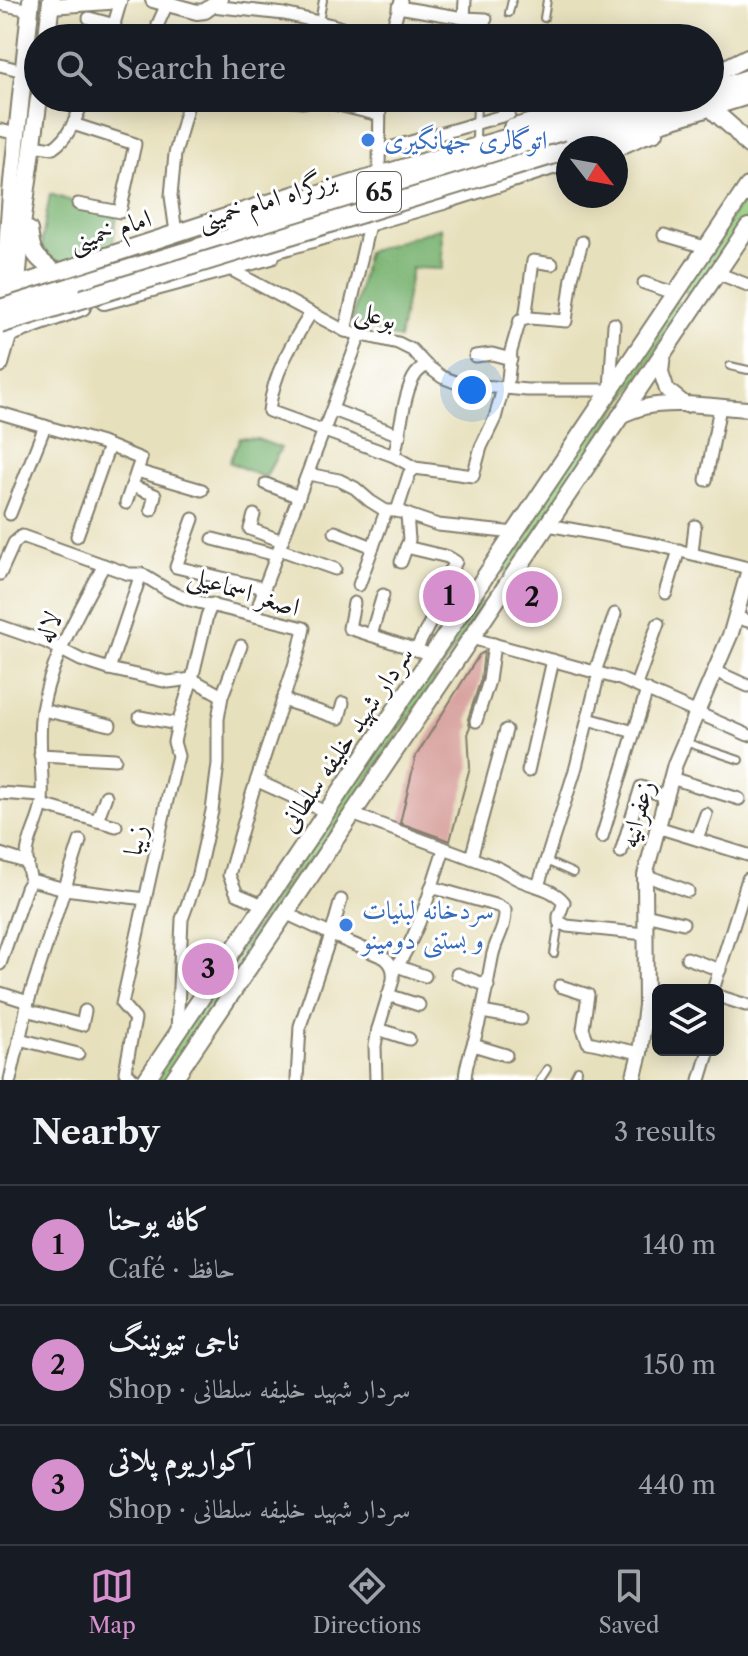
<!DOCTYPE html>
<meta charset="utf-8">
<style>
:root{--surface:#171b24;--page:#242831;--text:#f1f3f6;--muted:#9ea1a6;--line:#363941;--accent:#d690ce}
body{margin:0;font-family:"Libre Caslon Text",Amiri,serif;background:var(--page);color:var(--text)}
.controls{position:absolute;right:24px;bottom:24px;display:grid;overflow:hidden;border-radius:12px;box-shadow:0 4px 20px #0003}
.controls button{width:72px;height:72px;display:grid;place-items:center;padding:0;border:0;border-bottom:2px solid var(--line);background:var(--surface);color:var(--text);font:40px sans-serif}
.compass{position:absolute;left:556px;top:136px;width:72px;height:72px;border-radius:50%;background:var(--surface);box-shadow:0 4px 20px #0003;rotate:121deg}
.you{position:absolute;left:472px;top:390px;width:28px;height:28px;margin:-20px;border:6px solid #fff;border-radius:50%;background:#1a73e8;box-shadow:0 0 0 12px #1a73e833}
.badge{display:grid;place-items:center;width:52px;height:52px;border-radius:50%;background:var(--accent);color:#111;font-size:26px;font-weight:700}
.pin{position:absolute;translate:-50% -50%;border:4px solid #fff;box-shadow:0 2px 8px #0006}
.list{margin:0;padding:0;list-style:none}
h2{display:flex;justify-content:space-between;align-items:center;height:104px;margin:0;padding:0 32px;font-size:34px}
h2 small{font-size:26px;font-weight:400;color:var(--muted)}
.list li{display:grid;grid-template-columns:52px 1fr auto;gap:24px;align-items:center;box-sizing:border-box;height:120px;padding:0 32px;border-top:2px solid var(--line)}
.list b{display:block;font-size:30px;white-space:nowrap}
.list p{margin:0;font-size:26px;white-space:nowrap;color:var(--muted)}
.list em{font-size:26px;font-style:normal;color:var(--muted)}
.icon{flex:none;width:44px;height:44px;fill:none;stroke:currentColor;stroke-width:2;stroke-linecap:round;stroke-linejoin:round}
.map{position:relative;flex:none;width:748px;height:1080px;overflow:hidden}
.search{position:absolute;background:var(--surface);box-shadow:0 4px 20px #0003;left:24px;right:24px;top:24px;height:88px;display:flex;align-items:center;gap:20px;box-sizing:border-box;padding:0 28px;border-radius:44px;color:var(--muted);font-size:30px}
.sheet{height:464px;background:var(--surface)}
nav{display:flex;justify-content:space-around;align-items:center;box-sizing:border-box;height:112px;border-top:2px solid var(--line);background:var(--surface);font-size:22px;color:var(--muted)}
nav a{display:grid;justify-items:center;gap:4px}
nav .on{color:var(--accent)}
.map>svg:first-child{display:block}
.green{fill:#95cf82;stroke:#58764f;stroke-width:2}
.forest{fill:#78b270;stroke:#4a6746;stroke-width:2}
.building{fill:#d8a29e}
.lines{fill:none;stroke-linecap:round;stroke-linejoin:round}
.service-casing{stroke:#827e6c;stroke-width:10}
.minor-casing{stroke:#827e6c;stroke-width:15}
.tertiary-casing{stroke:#827e6c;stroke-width:18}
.secondary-casing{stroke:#827e6c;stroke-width:20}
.trunk-casing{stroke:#827e6c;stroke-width:22}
.service{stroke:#fff;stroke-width:6}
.minor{stroke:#fff;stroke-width:11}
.tertiary{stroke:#fff;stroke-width:14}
.secondary{stroke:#fff;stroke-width:16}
.trunk{stroke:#fff;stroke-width:18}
.trunk-bridge-casing{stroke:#827e6c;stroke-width:22;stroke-linecap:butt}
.trunk-bridge{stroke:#fff;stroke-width:18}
.shop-dot{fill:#3f7fe0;stroke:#fff;stroke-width:3}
.labels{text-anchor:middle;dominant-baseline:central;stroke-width:6;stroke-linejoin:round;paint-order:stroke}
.shield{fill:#fff;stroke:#606060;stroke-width:2}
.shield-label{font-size:24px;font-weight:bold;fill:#1c1c1c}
.shop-label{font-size:26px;fill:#366cbe;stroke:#fff;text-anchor:start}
.street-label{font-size:26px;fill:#1c1c1c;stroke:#fff}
</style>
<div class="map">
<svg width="748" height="1080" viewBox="0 0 748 1080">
<rect width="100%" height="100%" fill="#fff"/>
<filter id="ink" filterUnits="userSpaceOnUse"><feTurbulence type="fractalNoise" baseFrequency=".0125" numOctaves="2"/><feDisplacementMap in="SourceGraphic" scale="16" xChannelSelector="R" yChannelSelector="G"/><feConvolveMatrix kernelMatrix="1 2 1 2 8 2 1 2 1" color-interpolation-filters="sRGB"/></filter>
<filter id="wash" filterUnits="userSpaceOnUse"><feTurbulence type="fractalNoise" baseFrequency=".006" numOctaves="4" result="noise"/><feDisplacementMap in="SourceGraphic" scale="32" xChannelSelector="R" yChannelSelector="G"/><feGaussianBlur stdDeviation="1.8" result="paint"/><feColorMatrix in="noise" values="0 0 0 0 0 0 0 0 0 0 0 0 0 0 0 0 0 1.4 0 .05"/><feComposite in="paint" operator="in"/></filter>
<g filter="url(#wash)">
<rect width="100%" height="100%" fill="#e7e0bc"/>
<g class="green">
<path d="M748,193V217L692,300L687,292L681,289Z"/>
<path d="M675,301L680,303L682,308L661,338L656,351L510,571L504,572L500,567Z"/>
<path d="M478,599L481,602L480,608L453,651L167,1080H151Z"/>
</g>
<g class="forest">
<path d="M50,194L117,216L112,250L67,264L53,259L43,249L42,240Z"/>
<path d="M441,227L443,269L412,268L399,339L352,322L367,252Z"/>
<path d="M240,438L257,439L281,448L265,478L229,462Z"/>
</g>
<g id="blocks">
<path class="building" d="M484,652L481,679L468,719L470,727L468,731L470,767L450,841L400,823L416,756L479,655Z"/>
</g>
</g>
<g filter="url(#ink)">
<use href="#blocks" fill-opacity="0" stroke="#827e6c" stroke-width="2"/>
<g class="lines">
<defs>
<g id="service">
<path d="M509,13L512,0"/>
<path d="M544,18L547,0"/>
<path d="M319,22L323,0"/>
<path d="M476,140L477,98"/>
<path d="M730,366L748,370"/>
<path d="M685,742L739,760"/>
<path d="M546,861L573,873"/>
<path d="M554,954L559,922"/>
<path d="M540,1080L547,1069"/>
<path d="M573,1080L578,1070"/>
</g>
<g id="minor">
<path d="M0,4L30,10"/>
<path d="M212,6L284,14L332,25L372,38"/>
<path d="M398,7L464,18L486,19"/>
<path d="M89,18L115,25"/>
<path d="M464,18L465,0"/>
<path d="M158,24L167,4"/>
<path d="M110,38L121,0"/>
<path d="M389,38L401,1"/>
<path d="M0,65L23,71"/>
<path d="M264,98L302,102L318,100L379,115"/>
<path d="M73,124L135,144L120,212L78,204"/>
<path d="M0,130L17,134"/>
<path d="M33,145L53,148C70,137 77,116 84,98"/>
<path d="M379,151L509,114"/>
<path d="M379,168L380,98"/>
<path d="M176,233L171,196L175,154L189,100L192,98"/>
<path d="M664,235L705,247"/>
<path d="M228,268L345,331L398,343L412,350L426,365L442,377L460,384L527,390H610L614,324"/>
<path d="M717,273L748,285"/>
<path d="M644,283L674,293"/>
<path d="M311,313C292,343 273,374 269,411L394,456L415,468"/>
<path d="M525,319L533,261L552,264"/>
<path d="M345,331L368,229"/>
<path d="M475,356L492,354L511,359"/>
<path d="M507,388L511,351L520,320L530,318L566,321L572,278L582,242"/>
<path d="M333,410L400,435"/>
<path d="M0,413L102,443L141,459L126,503"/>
<path d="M394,456C400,435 404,389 416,374C419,370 423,368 426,365"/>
<path d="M137,471L202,490"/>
<path d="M308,474L339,480L355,488L370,501L386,511H397L438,525L515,533"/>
<path d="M706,480L720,407"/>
<path d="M266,484L299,497"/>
<path d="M132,486L155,495L151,510"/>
<path d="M397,511L409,474L415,468L473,476L481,447L495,418L503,388"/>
<path d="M10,514L45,426"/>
<path d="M254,515L250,529L282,541"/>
<path d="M193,519L176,567L264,588"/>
<path d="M548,525L657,545L748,568"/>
<path d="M335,532L373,547"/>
<path d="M77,536L109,446"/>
<path d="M213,539L276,555"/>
<path d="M406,547L448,557L456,562L447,574L436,594L439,605L416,650"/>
<path d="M279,549L335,569"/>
<path d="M692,553L695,526"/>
<path d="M401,562L409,540L407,514"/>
<path d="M104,565C80,609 50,661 42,711C37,742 44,773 42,803C40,821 27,839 27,856C26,864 29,873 31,880L65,889L145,899"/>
<path d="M0,574L14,543L22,536L129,574H141L169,591L190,600L304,628L299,651L252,794L229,875L237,894L263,905"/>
<path d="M359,585L386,511"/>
<path d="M666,593L679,550"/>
<path d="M354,603L349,628L432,655"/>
<path d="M255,616L266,583L360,335"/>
<path d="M735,617L748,621"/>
<path d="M0,626L46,642L81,660L109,669L168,682L192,679L222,696"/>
<path d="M371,635L383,595"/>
<path d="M471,638L620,679L748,735"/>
<path d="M109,669L141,574"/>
<path d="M715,671L748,686"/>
<path d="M595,672L615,614"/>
<path d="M636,685L658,624"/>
<path d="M283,700L339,718L343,703"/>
<path d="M42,710L110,725"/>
<path d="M140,717L178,724"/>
<path d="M588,719L634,732"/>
<path d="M476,721L489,681L494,644"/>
<path d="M40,755L115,759"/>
<path d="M528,771L553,660"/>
<path d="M671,778L739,799"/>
<path d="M257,779L264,784L326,812"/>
<path d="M0,793L41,796"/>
<path d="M42,805L116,826"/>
<path d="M352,814L498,868C506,872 514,878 522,881C537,887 553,889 564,902L559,916V922L567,926L645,934"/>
<path d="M97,821L106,796"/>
<path d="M657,827L748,855"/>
<path d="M602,837L647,690"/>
<path d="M697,839L706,814"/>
<path d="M621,852L641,787L666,797"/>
<path d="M0,854L28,863"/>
<path d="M471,858L506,730"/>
<path d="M645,875L688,891"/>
<path d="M538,886L576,767L599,673"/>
<path d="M431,887L498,906L505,910C506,929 495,940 492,958C487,984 483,1012 475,1038C471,1052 465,1065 465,1080"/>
<path d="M285,913L339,938L385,958C392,964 394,970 393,980L378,1029L375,1046L376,1080"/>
<path d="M645,914L683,923"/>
<path d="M687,958L720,970"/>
<path d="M0,964L26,888L31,880"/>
<path d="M397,966L425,976"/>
<path d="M394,971C419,934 430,891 444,849"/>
<path d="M457,974L488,986"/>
<path d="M560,986L588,995L583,1029L588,1042L640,1053"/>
<path d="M713,990L748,879"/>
<path d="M0,993L28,1002"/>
<path d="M388,995L419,1005"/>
<path d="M718,996L746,1005"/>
<path d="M26,1010L82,1025L85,1011"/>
<path d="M482,1012L521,1019"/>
<path d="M378,1029L409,1039"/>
<path d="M177,1032L182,919L197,878L212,811L218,764V719L222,696L241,646"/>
<path d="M19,1039L78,1054"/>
<path d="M473,1045L506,1055"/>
<path d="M10,1080L28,1002L80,841"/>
<path d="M135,1080L125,1072L135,1019L122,1004L168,796L178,756L174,742L178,724L192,679L207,616L212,604"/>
<path d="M297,1080L300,1026L331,935L341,900"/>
<path d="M700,1080L709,1050"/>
</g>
<g id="tertiary">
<path d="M153,0L197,12L205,11L220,0"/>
<path d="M50,6L108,2L119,0"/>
<path d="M663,352L661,372L667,390L686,405"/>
<path d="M619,416C627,413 636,409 644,407C675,400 716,407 748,409"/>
<path d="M633,1080L640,1053L646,1005L645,875L675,764L731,633L748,573"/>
</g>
<g id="secondary">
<path d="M47,38L51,0"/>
<path d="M710,76L748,57"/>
<path d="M716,113L733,128L748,145"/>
<path d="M512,128L571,110L651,98"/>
<path d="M616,148L640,137L655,132"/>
<path d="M29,230C32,256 36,257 56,273"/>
<path d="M0,291L299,193"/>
<path d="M16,295L22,225L39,98"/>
<path d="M3,297L12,182L31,0"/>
<path d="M104,301L271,256"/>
<path d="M0,337L82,307"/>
<path d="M0,364L11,326"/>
<path d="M146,1080L748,186"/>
<path d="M173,1080C364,796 555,511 748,227"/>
</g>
<g id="trunk">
<path d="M710,91L748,79"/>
<path d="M576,148L748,95"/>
<path d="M235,225C356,179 483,146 607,110"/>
<path d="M257,254L443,200L568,160"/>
<path d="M71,287L687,98"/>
</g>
</defs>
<use href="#service" class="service-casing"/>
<use href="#minor" class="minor-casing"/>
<use href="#tertiary" class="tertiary-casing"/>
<use href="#secondary" class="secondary-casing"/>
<use href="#trunk" class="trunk-casing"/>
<use href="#service" class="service"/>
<use href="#minor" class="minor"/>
<use href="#tertiary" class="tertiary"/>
<use href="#secondary" class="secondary"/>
<use href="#trunk" class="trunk"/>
<defs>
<g id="trunk-bridge">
<path d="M0,309L71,287"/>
<path d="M0,324L568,150"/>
</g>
</defs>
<use href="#trunk-bridge" class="trunk-bridge-casing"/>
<use href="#trunk-bridge" class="trunk-bridge"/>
</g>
</g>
<g class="shop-dot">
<circle cx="368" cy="140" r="8"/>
<circle cx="346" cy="925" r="8"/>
</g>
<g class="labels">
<rect class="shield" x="357" y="172" width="44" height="40" rx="6"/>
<g class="shield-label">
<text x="379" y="192">65</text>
</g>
<g class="shop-label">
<text x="384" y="140">اتوگالری جهانگیری</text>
<text x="362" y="910">سردخانه لبنیات<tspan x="362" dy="30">و بستنی دومینو</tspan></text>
</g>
<g class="street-label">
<text transform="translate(267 200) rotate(-17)">بزرگراه امام خمینی</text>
<text transform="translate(110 230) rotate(-18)">امام خمینی</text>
<text transform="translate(376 315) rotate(16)">بوعلی</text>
<text transform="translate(244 591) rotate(17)">اصغر اسماعیلی</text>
<text transform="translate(48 627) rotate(-67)">لاله</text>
<text transform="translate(346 739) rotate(-56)">سردار شهید خلیفه سلطانی</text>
<text transform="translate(637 814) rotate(-75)">زعفرانیه</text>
<text transform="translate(135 840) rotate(-78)">زیبا</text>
</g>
</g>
</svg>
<div class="controls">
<button><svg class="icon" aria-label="layers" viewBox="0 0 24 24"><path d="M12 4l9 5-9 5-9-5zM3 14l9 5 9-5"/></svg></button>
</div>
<svg class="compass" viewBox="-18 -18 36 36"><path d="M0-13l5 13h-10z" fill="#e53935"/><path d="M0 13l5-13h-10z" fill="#9ea1a6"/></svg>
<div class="you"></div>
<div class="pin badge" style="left:449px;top:596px">1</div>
<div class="pin badge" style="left:532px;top:597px">2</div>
<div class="pin badge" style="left:208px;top:969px">3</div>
<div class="search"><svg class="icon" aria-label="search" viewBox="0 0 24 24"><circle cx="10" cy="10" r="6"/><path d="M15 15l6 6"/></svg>Search here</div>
</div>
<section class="sheet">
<h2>Nearby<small>3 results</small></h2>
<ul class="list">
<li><span class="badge">1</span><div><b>کافه یوحنا</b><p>Café · حافظ</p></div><em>140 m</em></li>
<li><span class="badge">2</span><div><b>ناجی‌ تیونینگ</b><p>Shop · سردار شهید خلیفه سلطانی</p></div><em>150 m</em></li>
<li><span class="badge">3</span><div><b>آکواریوم پلاتی</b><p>Shop · سردار شهید خلیفه سلطانی</p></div><em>440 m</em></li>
</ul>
</section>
<nav>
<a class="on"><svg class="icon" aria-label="map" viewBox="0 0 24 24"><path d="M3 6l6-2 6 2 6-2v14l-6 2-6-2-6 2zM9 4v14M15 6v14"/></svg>Map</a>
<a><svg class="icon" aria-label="directions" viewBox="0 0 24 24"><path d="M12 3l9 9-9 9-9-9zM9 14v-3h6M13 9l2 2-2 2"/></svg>Directions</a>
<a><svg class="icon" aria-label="saved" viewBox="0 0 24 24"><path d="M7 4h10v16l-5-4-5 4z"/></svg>Saved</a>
</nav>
